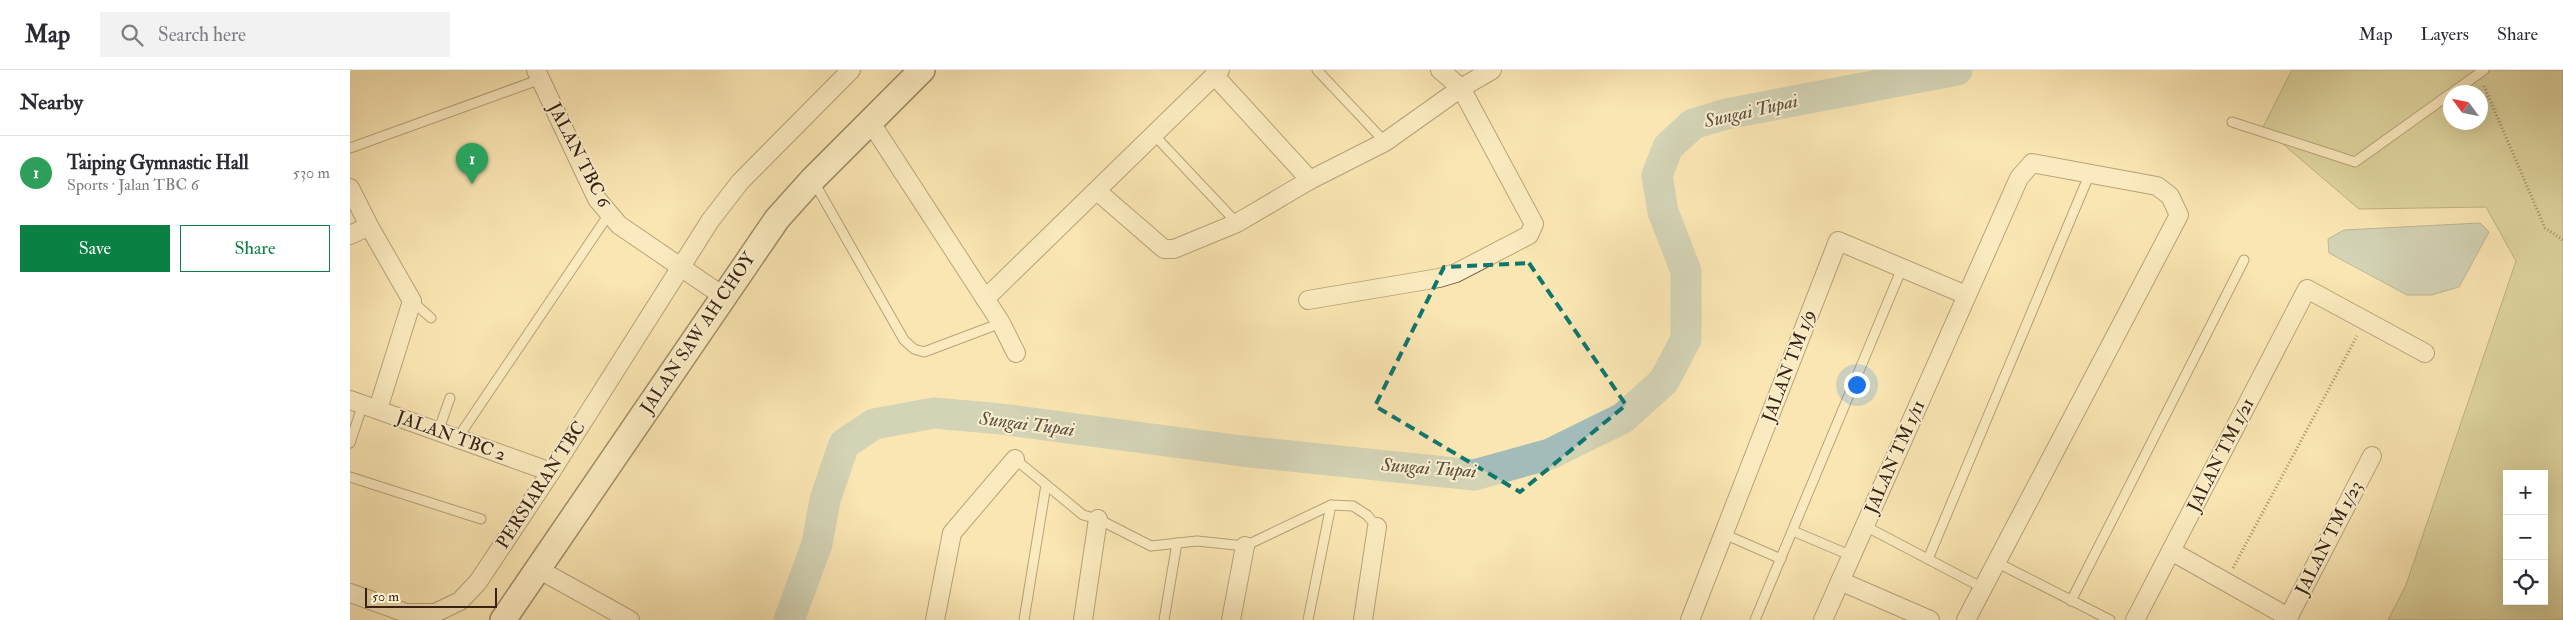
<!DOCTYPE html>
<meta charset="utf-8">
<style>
:root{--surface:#fff;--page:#f2f2f3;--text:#2b2b33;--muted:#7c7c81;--line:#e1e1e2;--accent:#0b8043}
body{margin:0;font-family:"IM FELL Double Pica",serif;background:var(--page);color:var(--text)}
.controls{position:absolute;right:15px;bottom:15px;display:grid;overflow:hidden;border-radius:0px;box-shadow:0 5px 20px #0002}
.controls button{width:45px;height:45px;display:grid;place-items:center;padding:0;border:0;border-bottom:1px solid var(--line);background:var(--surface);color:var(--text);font:25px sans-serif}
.compass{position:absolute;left:2093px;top:15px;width:45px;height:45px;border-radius:50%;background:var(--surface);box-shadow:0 5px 20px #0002;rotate:303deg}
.scale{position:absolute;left:15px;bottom:12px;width:132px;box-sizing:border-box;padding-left:5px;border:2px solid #382211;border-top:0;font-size:14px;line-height:18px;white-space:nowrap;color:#382211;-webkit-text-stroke:4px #fcefce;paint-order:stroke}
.you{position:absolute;left:1506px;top:314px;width:18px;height:18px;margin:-12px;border:4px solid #fff;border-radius:50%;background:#1a73e8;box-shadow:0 0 0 8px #1a73e833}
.badge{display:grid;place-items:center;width:32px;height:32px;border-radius:50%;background:var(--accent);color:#fff;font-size:16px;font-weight:700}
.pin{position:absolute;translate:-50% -41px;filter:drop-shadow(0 1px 2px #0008)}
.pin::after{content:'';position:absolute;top:26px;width:18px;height:15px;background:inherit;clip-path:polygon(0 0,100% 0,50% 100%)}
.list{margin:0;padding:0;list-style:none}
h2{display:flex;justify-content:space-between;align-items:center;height:65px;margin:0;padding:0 20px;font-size:21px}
h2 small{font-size:16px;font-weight:400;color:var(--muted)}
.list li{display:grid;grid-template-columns:32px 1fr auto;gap:15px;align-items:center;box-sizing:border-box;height:75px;padding:0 20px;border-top:1px solid var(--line)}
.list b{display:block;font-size:19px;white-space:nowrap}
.list p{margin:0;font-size:16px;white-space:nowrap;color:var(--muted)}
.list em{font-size:16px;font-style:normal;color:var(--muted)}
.actions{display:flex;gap:10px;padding:15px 20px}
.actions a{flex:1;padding:11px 0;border:1px solid var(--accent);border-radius:0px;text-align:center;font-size:18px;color:var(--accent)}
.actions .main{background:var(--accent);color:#fff}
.icon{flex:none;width:28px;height:28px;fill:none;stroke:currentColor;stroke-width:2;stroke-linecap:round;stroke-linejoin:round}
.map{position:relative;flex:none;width:2213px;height:550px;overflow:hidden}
header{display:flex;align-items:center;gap:30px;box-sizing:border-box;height:70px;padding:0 25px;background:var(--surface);border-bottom:1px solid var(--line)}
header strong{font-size:24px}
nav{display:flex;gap:28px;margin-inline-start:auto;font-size:18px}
.search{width:350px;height:45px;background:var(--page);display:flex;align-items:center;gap:12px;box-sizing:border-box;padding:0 18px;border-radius:0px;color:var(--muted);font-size:19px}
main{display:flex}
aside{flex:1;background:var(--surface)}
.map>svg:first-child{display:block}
.green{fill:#c1c48a;stroke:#7c734e;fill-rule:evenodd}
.water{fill:#a4bcb9;stroke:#797e76}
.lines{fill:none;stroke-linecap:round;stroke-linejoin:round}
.river{stroke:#a4bcb9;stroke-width:31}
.lane-casing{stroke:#68533a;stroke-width:11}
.street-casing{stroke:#68533a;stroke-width:20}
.secondary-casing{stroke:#382211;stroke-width:28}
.path{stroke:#382211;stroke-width:3;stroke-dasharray:1 2.5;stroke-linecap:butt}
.lane{stroke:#fcefce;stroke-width:9}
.street{stroke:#fcefce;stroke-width:18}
.secondary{stroke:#fcefce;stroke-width:25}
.marked{fill:none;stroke:#0f766e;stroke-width:4;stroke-dasharray:10 6;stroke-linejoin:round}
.labels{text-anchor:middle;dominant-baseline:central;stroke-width:4;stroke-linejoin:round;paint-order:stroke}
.street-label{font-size:18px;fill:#382211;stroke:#fcefce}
.water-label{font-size:19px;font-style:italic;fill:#585043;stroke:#fcefce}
</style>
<header>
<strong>Map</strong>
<div class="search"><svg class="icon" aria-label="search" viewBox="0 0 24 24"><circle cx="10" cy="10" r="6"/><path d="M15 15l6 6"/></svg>Search here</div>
<nav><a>Map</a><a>Layers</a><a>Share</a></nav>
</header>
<main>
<aside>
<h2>Nearby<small></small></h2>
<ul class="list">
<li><span class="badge" style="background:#2e9e5b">1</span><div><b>Taiping Gymnastic Hall</b><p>Sports · Jalan TBC 6</p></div><em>530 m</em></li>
</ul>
<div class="actions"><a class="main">Save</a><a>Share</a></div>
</aside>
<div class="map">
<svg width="2213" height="550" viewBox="0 0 2213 550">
<rect width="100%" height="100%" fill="#fae6b3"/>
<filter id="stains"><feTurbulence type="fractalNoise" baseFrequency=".004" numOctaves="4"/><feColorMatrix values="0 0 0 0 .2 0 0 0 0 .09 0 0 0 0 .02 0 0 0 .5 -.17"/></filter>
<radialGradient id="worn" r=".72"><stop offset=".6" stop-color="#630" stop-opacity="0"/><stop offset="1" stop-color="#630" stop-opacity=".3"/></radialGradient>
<path class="green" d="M1942,0H2213V550H2038L2056,515L2166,191L2136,137L2009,139L1913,57ZM2100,22H2130V52H2100ZM2157,404H2194V531H2157Z"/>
<path class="water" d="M2130,153L2139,162L2109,217L2081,225H2057L1979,183L1978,169L1994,160Z"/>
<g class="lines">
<path class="river" d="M439,550L467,474L475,430L494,374L524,354L584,343L651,349L892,381L1124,405L1200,384L1273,348L1314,311L1336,269V201L1313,142L1307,105L1318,77L1343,54L1376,44L1607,0"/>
<defs>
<g id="lane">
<path d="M967,0L1035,72"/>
<path d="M2103,22L2134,0"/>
<path d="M1882,52L2005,92L2100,24"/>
<path d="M805,66L887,153"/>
<path d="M0,78L191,9"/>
<path d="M464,112L554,270L564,279L574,282L651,253"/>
<path d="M62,231L81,248"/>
<path d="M88,362L100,328"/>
<path d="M107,369L259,144"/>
<path d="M0,373L13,334"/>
<path d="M665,389L733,445L748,449L801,476L847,471L895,476L981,435L1003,436L1017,445L1027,457"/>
<path d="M0,407L131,449"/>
<path d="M1515,456L1633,518"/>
<path d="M1443,461L1502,486"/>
<path d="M1374,464L1431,489"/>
<path d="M1578,489L1740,103"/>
<path d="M1646,492L1760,550"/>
<path d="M1721,531L1894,190"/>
<path d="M674,550L696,415"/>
<path d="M814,550L827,473"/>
<path d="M958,550L981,435"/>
<path d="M1405,550L1552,198"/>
</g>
<g id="street">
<path d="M186,0L247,129L269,155L373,226"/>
<path d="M864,5L960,110"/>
<path d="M521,53L651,253L666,283"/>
<path d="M0,118L19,156L62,231L28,339"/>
<path d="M747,121L814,179H824L887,153L960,110L1035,72L1111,18L1142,0"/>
<path d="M0,165L19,156"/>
<path d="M635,229L870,0"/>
<path d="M958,230L1089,208L1106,203L1179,165L1184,154L1111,18L1090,0"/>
<path d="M0,330L201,402"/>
<path d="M1821,481L1938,547"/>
<path d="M188,499L280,550"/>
<path d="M1490,511L1580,550"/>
<path d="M0,523L56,543H85L110,531L128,512L201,402L360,151L390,112L501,0"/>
<path d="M585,550L602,463L665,389"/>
<path d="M733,550L748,449"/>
<path d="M881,550L895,476"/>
<path d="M1013,550L1027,457"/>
<path d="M1340,550L1488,171L1616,225"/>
<path d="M1473,550L1669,108L1682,93L1807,116L1820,126L1829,145L1616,550"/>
<path d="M1785,550L1957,219L2075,283"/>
<path d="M1937,550L2022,386"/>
</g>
<path id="secondary" d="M153,550L427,149L462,110L572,0"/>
</defs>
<use href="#lane" class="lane-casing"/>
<use href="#street" class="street-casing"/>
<use href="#secondary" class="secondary-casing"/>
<g class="path">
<path d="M2134,16L2195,158L2213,170"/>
<path d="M1883,498L2007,266"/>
</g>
<use href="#lane" class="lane"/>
<use href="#street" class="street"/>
<use href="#secondary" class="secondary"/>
</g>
<path d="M0 0H2213V550H0ZM1179,193L1276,335L1170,422L1025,336L1094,197Z" fill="#fae6b3" fill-opacity=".55" fill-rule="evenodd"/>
<path class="marked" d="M1179,193L1276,335L1170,422L1025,336L1094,197Z"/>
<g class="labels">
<g class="street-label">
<text transform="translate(229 85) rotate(63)">JALAN TBC 6</text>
<text transform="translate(348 263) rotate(-56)">JALAN SAW AH CHOY</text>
<text transform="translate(1439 296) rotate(-69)">JALAN TM 1/9</text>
<text transform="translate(101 366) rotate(20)">JALAN TBC 2</text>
<text transform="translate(1871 385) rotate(-63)">JALAN TM 1/21</text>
<text transform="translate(1545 387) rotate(-66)">JALAN TM 1/11</text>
<text transform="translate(191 415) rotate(-57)">PERSIARAN TBC</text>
<text transform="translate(1979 468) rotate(-63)">JALAN TM 1/23</text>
</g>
<g class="water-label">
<text transform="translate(1401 41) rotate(-13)">Sungai Tupai</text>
<text transform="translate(677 354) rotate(7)">Sungai Tupai</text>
<text transform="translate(1079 398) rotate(4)">Sungai Tupai</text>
</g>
</g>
<rect width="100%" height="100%" filter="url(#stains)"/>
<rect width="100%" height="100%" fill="url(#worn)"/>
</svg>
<div class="controls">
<button>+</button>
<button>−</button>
<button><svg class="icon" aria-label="locate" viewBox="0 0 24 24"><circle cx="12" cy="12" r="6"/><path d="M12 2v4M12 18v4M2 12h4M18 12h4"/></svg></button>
</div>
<svg class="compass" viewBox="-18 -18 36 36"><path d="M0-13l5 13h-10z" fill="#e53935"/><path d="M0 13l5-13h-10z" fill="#7c7c81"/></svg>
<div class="scale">50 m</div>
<div class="you"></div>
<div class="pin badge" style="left:122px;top:114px;background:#2e9e5b">1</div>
</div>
</main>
